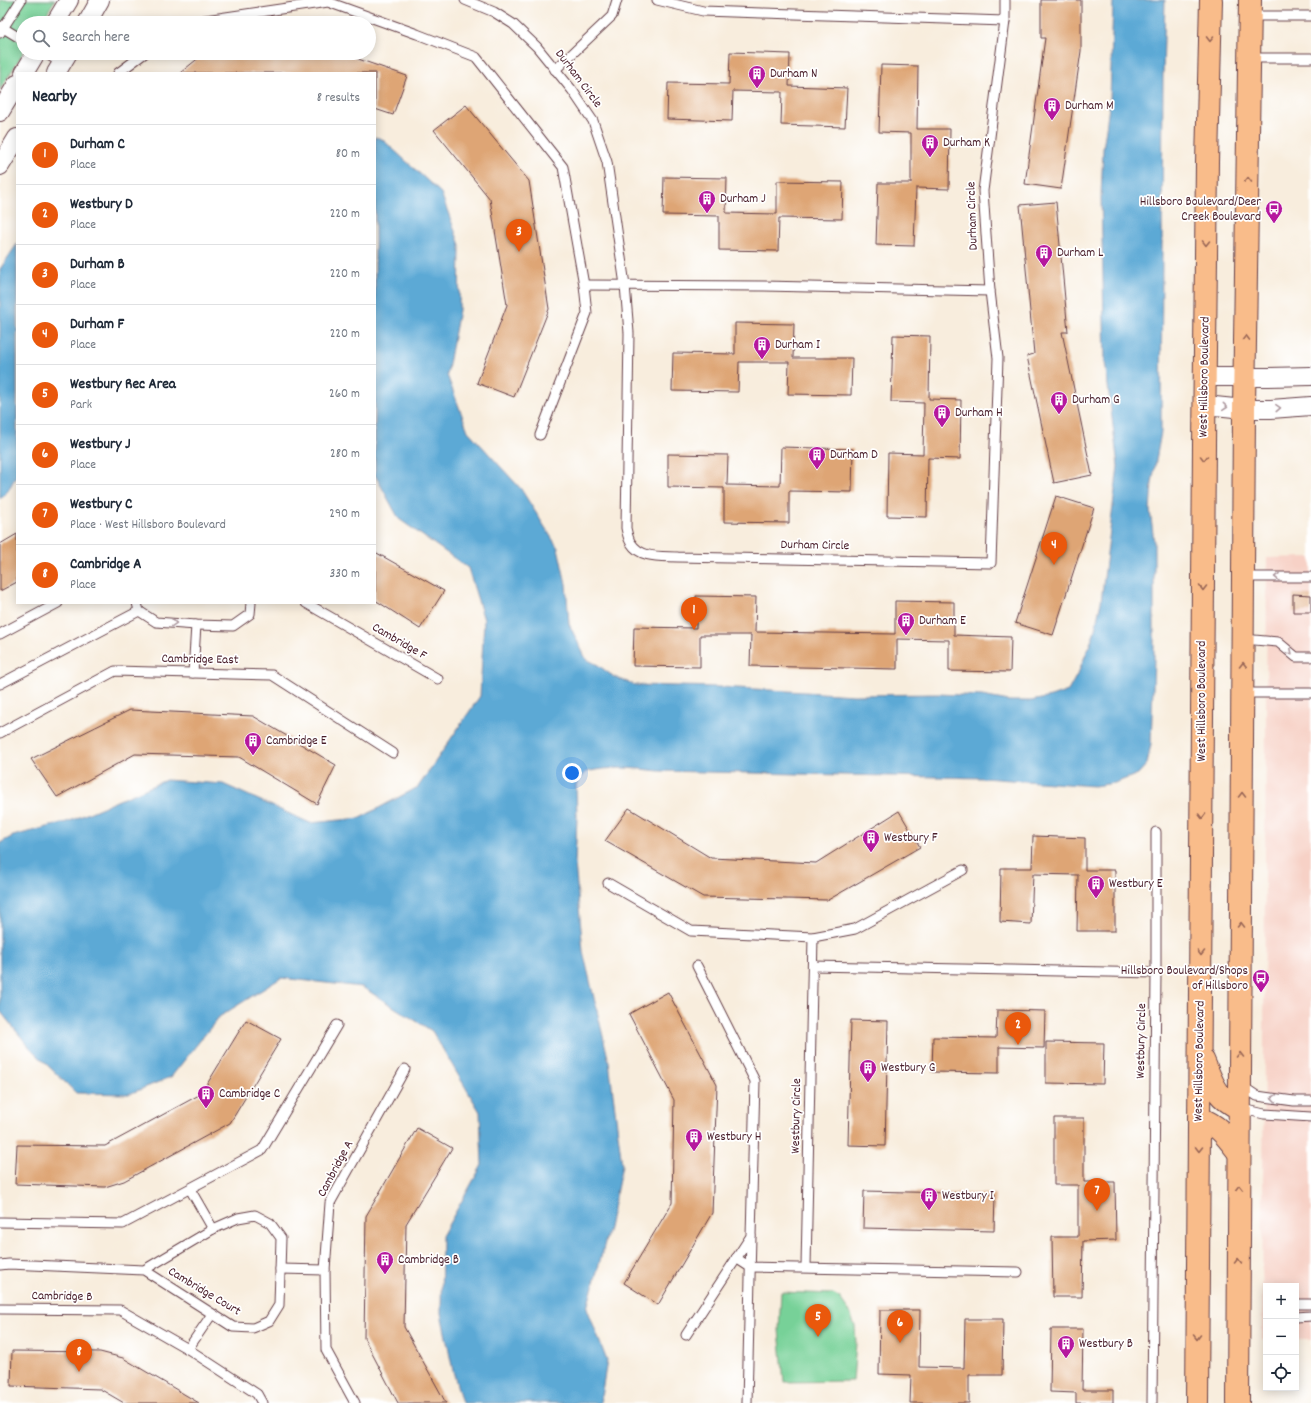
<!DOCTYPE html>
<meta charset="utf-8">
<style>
:root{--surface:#fff;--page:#f2f2f3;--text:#1f2937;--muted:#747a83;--line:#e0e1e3;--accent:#ea580c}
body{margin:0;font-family:Dekko,sans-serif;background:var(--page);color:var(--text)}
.controls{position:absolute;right:12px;bottom:12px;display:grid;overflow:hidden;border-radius:0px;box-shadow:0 2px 10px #0003}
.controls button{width:36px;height:36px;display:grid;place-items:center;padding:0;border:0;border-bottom:1px solid var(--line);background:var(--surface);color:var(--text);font:20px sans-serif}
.you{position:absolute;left:572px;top:773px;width:14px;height:14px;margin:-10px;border:3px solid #fff;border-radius:50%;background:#1a73e8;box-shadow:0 0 0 6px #1a73e833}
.badge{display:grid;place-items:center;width:26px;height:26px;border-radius:50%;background:var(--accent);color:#fff;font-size:13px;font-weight:700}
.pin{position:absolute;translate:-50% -33px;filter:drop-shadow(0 1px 2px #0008)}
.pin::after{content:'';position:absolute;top:21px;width:14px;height:12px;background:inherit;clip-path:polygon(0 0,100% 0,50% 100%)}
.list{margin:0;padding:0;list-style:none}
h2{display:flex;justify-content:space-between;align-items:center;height:52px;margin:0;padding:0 16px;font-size:17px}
h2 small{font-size:13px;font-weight:400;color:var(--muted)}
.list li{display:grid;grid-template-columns:26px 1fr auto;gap:12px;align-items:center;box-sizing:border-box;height:60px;padding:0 16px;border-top:1px solid var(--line)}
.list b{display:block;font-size:15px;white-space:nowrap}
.list p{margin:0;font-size:13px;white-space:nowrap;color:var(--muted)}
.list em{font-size:13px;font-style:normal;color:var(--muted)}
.icon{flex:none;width:22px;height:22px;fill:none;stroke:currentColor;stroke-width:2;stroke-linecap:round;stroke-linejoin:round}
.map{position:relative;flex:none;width:1311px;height:1403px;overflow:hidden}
.search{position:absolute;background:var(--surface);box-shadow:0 2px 10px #0003;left:16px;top:16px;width:360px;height:44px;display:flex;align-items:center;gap:10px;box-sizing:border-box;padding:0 14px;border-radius:22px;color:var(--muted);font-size:15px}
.panel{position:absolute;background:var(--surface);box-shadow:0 2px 10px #0003;left:16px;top:72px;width:360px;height:532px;border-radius:0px}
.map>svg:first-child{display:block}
.built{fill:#f7d1c6}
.green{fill:#77d198;stroke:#607862}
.water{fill:#5ca9d5;stroke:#536480}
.building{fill:#dea575}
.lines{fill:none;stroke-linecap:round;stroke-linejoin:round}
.lane-casing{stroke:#643e46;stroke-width:11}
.street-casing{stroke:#643e46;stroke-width:20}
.primary-casing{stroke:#643e46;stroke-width:24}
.lane{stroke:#fff;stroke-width:9}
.street{stroke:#fff;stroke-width:18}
.primary{stroke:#f9bc8a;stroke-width:22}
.oneway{stroke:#996656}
.oneway2{stroke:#ae9aa0}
.labels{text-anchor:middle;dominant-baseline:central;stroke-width:3.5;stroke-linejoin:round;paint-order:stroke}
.poi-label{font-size:13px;fill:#4a1f2b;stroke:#fff;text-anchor:start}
.street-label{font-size:13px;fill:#4a1f2b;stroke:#fff}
</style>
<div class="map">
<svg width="1311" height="1403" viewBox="0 0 1311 1403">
<rect width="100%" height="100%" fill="#fff"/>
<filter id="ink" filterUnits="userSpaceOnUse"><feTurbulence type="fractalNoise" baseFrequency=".025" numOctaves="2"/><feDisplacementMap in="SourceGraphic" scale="8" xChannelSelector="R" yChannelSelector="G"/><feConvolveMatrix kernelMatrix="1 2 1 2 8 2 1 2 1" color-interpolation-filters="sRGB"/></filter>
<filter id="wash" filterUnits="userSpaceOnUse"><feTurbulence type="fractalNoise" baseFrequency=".012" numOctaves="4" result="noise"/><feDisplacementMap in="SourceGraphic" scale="16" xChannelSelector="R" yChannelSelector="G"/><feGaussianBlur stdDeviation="0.9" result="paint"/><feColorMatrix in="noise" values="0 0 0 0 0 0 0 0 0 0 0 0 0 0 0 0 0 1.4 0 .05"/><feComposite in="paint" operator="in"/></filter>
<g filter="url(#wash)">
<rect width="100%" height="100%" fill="#f8eddd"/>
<path class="built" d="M1311,557V1339H1296V1286H1266V1339H1262L1267,558Z"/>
<g class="green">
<path d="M0,0H55L41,23H23V53L0,90Z"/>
<path d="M781,1292L833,1294L840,1298L849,1311L855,1326L856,1343L853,1381L784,1382L779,1330Z"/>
</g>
<g class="water">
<path d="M1113,0H1165L1163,75L1161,432L1152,483L1150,510L1154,542V659L1151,744L1147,764L1138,774L1115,783L1094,786L983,778L659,771C633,768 611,766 586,772L576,785L577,817L575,863L583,951L609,1062L622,1165L609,1228L587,1308L607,1361L600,1403H462L453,1371L441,1313L442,1236L482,1165L480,1112L432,1031L362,987L281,978L219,1017L171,1077L129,1094L76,1093L30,1048L0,1011V843L13,836L70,821L166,780L223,784L310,823L360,818L418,787L480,696L484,620L468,568L399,519L375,475V137L382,139L441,193L460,245L459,310L447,375L468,431L521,489L558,548L566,584L569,624L586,659L598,665L614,677L635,685L721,687L854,695L938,694L982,696L1009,701H1031L1051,697L1068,691L1079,671L1094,634L1101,602L1118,466L1105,362L1101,196L1103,149L1110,100Z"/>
<path d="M17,244V474L8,491L0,499V269Z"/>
</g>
<g id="blocks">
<g class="building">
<path d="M1041,0H1081V51L1061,189L1025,184L1045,38H1041Z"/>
<path d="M730,52L790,54L789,86L847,88L845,127L781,125L782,92L733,91L732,121L667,119L668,83L729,84Z"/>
<path d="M221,53H341L407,76L393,115L375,109V73H180L201,56Z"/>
<path d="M881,65L918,66L917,129H950L949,189L916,188L914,246L876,245L878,183H911V133L879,132Z"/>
<path d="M466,105L529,181L549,309L514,397L477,383L507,305L490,199L434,130Z"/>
<path d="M664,177L727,178L726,213L777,214V181L843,182L842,219L779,218L778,251L719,250V216L663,215Z"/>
<path d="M1056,202L1068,332H1062L1092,475L1054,483L1027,356L1034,354L1020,205Z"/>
<path d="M735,323L794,324L793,358H852L851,395L788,394L789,362H739L738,392L672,391L673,353L735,354Z"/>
<path d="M893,335L930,336L929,399L961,400L960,459L928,458L927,517L887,516L888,453L923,454L924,403L891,402Z"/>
<path d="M781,447L853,449L852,492L789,491V523L724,522V488L668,487V454L728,455L727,485L780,486Z"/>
<path d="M1056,496L1094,508L1053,635L1015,623Z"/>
<path d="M17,534V582L0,591V544Z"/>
<path d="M375,552L444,591L420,629L375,600Z"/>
<path d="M1293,594L1311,595V612H1293Z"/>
<path d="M696,596L756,597L755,632L895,634V601L954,602V635L1011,637L1010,672L949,671V640L897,639V669L750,666L751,635H700V667L633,666L634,627L696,628Z"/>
<path d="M130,710L253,716L336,765L317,804L239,757L135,754L57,797L31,759Z"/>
<path d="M629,808L711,858L816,863L899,811L920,847L828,900L703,897L605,841Z"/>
<path d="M1033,836L1085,838V870H1115V931H1077L1078,875L1033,874L1031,924L1000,922L1001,868H1032Z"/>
<path d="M668,992L717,1085L712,1213L658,1305L624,1283L672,1203L674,1100L629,1014Z"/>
<path d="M997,1010L1045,1011L1044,1048L999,1047V1073L932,1072L933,1037L996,1038Z"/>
<path d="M246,1020L281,1039L230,1123L124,1181L105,1187L15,1184L17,1145L105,1146L201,1094Z"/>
<path d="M851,1020L888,1021L885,1146L848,1145Z"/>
<path d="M1046,1042L1104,1043L1103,1084L1046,1083Z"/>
<path d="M1054,1118H1084V1182H1115L1116,1240L1083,1241L1082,1297H1053L1052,1237H1078V1185H1054Z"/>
<path d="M417,1128L452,1148L406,1224L404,1327L446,1403H398L364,1338L366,1216Z"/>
<path d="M864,1191L995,1194L994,1231L863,1228Z"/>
<path d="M880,1310H920L919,1367L964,1368L965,1319H1003L1002,1375H969V1403H910L911,1375L879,1374Z"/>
<path d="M1051,1329H1083L1082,1390H1113V1403H1076V1393L1050,1392Z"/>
<path d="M12,1351L100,1352L123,1358L199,1403H124L100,1389L11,1386Z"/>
</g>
</g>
</g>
<g filter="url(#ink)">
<use href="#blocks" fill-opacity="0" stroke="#643e46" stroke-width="1"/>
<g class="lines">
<defs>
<g id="lane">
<path d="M465,0L494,12L513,24L537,47L572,90L593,121L607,162L625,285L629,333L626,528C627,532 628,539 631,543C641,559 661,556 678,557L991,563L998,358L990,291L983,191L1005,21V0"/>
<path d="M657,0L703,11L1005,21"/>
<path d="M1250,16H1311"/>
<path d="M185,23L328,2L417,34L476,57L563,167L584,285L587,313L540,435"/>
<path d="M0,26L23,40"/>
<path d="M0,33L21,0"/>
<path d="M45,53L62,63"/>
<path d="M1249,58H1311"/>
<path d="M555,70L612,16L617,0"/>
<path d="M118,73L145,53"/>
<path d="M584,285L764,286L990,291"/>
<path d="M1243,577H1311"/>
<path d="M137,603L139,611L156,622L196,625L233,626L250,614L251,603"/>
<path d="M306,603L438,679"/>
<path d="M0,634L58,603"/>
<path d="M1243,639L1278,642L1296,657H1311"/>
<path d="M193,673L196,625"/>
<path d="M0,684L139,611"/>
<path d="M1243,693H1311"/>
<path d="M0,733L115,671L272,675L393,753"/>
<path d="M608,883L691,931L813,937L855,929L963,870"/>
<path d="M813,966L1156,973L1152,1403"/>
<path d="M1156,973V832"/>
<path d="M1242,1086L1257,1096L1294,1101H1311"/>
<path d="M1239,1108L1264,1114L1311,1117"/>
<path d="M190,1189L213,1229"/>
<path d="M0,1222L123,1224L262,1150L337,1025"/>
<path d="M736,1258L750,1267L1018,1272"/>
<path d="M0,1265L9,1264L144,1270L233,1327L253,1328L269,1321L279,1305L281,1238L270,1223L255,1215L238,1218L213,1229L144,1270"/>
<path d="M806,1267L813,937"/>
<path d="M280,1269L325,1270"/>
<path d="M1296,1304H1311"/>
<path d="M0,1309L120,1310L188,1349L257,1394L262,1403"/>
<path d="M1296,1317L1311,1316"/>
<path d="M686,1335L751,1236L755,1081L697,966"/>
<path d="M188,1349L212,1314"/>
<path d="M355,1403L326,1350L325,1270L330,1203L405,1069"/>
<path d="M747,1403L751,1236"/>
</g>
<g id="street">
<path d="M55,23L69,0"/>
<path d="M87,23L100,0"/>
<path d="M24,73L36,53"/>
<path d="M56,73L68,53"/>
<path d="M0,112L17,84"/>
<path d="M0,166L17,138"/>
<path d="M1205,377H1269L1311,376"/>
<path d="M1205,405L1244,409H1271L1311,406"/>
</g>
<g id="primary">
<path d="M1203,1060C1213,1083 1215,1097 1239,1108"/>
<path d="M1199,1118C1220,1126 1226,1136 1239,1153"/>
<path d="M1197,1403L1204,445L1207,162L1211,0"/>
<path d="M1238,1403L1244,409L1250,0"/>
</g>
</defs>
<use href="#lane" class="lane-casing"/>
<use href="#street" class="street-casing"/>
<use href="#primary" class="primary-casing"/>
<use href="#lane" class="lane"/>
<use href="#street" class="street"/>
<use href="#primary" class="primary"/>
</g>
<defs><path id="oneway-chevron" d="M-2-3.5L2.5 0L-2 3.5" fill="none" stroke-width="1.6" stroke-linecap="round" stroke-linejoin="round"/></defs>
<g class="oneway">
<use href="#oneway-chevron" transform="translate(1210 39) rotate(91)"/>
<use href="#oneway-chevron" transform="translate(1248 180) rotate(-89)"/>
<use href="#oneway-chevron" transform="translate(1206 243) rotate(91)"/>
<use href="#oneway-chevron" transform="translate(1246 338) rotate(-89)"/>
<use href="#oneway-chevron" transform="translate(1204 458) rotate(90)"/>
<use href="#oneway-chevron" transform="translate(1203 588) rotate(90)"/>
<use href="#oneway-chevron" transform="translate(1243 665) rotate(-90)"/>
<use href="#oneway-chevron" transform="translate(1242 795) rotate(-90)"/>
<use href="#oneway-chevron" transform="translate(1202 816) rotate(90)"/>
<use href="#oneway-chevron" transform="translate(1241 925) rotate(-90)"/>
<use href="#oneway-chevron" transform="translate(1201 953) rotate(90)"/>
<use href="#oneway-chevron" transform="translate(1240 1055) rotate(-90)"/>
<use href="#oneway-chevron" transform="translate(1199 1149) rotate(91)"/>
<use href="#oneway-chevron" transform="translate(1239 1188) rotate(-90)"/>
<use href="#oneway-chevron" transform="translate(1238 1261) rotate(-90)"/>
<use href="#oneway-chevron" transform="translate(1197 1337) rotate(90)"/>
</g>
<g class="oneway2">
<use href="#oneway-chevron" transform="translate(1225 407) rotate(5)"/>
<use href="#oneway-chevron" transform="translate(1278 408) rotate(-3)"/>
<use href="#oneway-chevron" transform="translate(1277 577) rotate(-179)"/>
<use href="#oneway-chevron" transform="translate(174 623) rotate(4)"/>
<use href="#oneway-chevron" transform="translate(1290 652) rotate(40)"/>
<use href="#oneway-chevron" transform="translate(1274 1098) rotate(-172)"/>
</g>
</g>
<defs>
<symbol id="building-pin" viewBox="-11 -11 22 30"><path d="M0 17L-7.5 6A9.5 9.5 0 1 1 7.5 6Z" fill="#b5179e" stroke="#fff"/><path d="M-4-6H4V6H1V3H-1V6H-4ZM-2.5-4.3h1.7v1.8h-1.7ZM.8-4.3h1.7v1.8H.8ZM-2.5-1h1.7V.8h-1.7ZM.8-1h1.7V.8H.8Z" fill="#fff"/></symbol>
<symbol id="bus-pin" viewBox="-11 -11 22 30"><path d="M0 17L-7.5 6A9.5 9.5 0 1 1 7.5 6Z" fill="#b5179e" stroke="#fff"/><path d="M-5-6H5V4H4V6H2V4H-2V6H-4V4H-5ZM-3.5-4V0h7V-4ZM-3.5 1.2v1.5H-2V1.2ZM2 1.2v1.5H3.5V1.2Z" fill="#fff"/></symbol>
</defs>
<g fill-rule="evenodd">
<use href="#building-pin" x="747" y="64" width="20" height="27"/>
<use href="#building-pin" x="1042" y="96" width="20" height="27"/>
<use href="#building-pin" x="920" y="133" width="20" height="27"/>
<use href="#building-pin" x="697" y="189" width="20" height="27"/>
<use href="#bus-pin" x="1264" y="199" width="20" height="27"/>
<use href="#building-pin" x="1034" y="243" width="20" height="27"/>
<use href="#building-pin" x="752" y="335" width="20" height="27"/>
<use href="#building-pin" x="1049" y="390" width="20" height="27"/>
<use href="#building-pin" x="932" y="403" width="20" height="27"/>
<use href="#building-pin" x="807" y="445" width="20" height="27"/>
<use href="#building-pin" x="896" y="611" width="20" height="27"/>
<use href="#building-pin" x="243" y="731" width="20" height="27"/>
<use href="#building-pin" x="861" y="828" width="20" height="27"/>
<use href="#building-pin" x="1086" y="874" width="20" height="27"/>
<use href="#bus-pin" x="1251" y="968" width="20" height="27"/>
<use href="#building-pin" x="858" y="1058" width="20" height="27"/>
<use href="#building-pin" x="196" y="1084" width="20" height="27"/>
<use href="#building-pin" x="684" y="1127" width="20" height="27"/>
<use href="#building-pin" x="919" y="1186" width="20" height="27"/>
<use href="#building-pin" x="375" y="1250" width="20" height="27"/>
<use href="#building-pin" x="1056" y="1334" width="20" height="27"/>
</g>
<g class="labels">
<g class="poi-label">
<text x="770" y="74">Durham N</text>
<text x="1065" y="106">Durham M</text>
<text x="943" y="143">Durham K</text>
<text x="720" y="199">Durham J</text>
<text x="1261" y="202" text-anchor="end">Hillsboro Boulevard/Deer<tspan x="1261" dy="15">Creek Boulevard</tspan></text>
<text x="1057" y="253">Durham L</text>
<text x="775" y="345">Durham I</text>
<text x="1072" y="400">Durham G</text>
<text x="955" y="413">Durham H</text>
<text x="830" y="455">Durham D</text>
<text x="919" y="621">Durham E</text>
<text x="266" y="741">Cambridge E</text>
<text x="884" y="838">Westbury F</text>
<text x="1109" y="884">Westbury E</text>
<text x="1248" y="971" text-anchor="end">Hillsboro Boulevard/Shops<tspan x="1248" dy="15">of Hillsboro</tspan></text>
<text x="881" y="1068">Westbury G</text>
<text x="219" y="1094">Cambridge C</text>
<text x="707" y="1137">Westbury H</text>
<text x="942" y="1196">Westbury I</text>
<text x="398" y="1260">Cambridge B</text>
<text x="1079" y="1344">Westbury B</text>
</g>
<g class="street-label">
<text transform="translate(578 79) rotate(53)">Durham Circle</text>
<text transform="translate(973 216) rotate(-92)">Durham Circle</text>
<text transform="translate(1205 377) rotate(-89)">West Hillsboro Boulevard</text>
<text transform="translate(815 546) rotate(1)">Durham Circle</text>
<text transform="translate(399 642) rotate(30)">Cambridge F</text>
<text transform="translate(200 660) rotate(1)">Cambridge East</text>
<text transform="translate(1202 701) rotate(-90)">West Hillsboro Boulevard</text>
<text transform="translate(1142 1041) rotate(-89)">Westbury Circle</text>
<text transform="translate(1200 1061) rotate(-89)">West Hillsboro Boulevard</text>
<text transform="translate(797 1116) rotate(-89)">Westbury Circle</text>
<text transform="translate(336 1169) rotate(-62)">Cambridge A</text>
<text transform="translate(204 1292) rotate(31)">Cambridge Court</text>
<text transform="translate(62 1297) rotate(1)">Cambridge B</text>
</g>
</g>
</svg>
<div class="controls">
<button>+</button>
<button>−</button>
<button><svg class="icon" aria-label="locate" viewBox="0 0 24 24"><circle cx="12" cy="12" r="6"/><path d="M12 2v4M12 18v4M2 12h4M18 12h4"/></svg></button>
</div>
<div class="you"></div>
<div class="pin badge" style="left:694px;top:630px">1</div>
<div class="pin badge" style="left:1018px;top:1045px">2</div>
<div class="pin badge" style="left:519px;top:252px">3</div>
<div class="pin badge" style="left:1054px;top:565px">4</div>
<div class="pin badge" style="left:818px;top:1337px">5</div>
<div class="pin badge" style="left:900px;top:1343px">6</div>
<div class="pin badge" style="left:1097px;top:1211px">7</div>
<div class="pin badge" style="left:79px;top:1372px">8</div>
<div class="search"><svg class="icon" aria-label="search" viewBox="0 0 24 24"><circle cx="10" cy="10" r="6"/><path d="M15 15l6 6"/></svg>Search here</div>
<section class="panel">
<h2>Nearby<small>8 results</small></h2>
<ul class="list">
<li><span class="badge">1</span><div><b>Durham C</b><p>Place</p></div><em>80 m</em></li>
<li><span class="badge">2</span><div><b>Westbury D</b><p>Place</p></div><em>220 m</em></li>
<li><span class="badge">3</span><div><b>Durham B</b><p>Place</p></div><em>220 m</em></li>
<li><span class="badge">4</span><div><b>Durham F</b><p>Place</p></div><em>220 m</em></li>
<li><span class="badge">5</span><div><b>Westbury Rec Area</b><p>Park</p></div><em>260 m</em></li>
<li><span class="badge">6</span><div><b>Westbury J</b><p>Place</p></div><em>280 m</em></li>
<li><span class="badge">7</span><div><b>Westbury C</b><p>Place · West Hillsboro Boulevard</p></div><em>290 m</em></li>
<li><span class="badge">8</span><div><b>Cambridge A</b><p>Place</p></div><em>330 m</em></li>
</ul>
</section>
</div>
